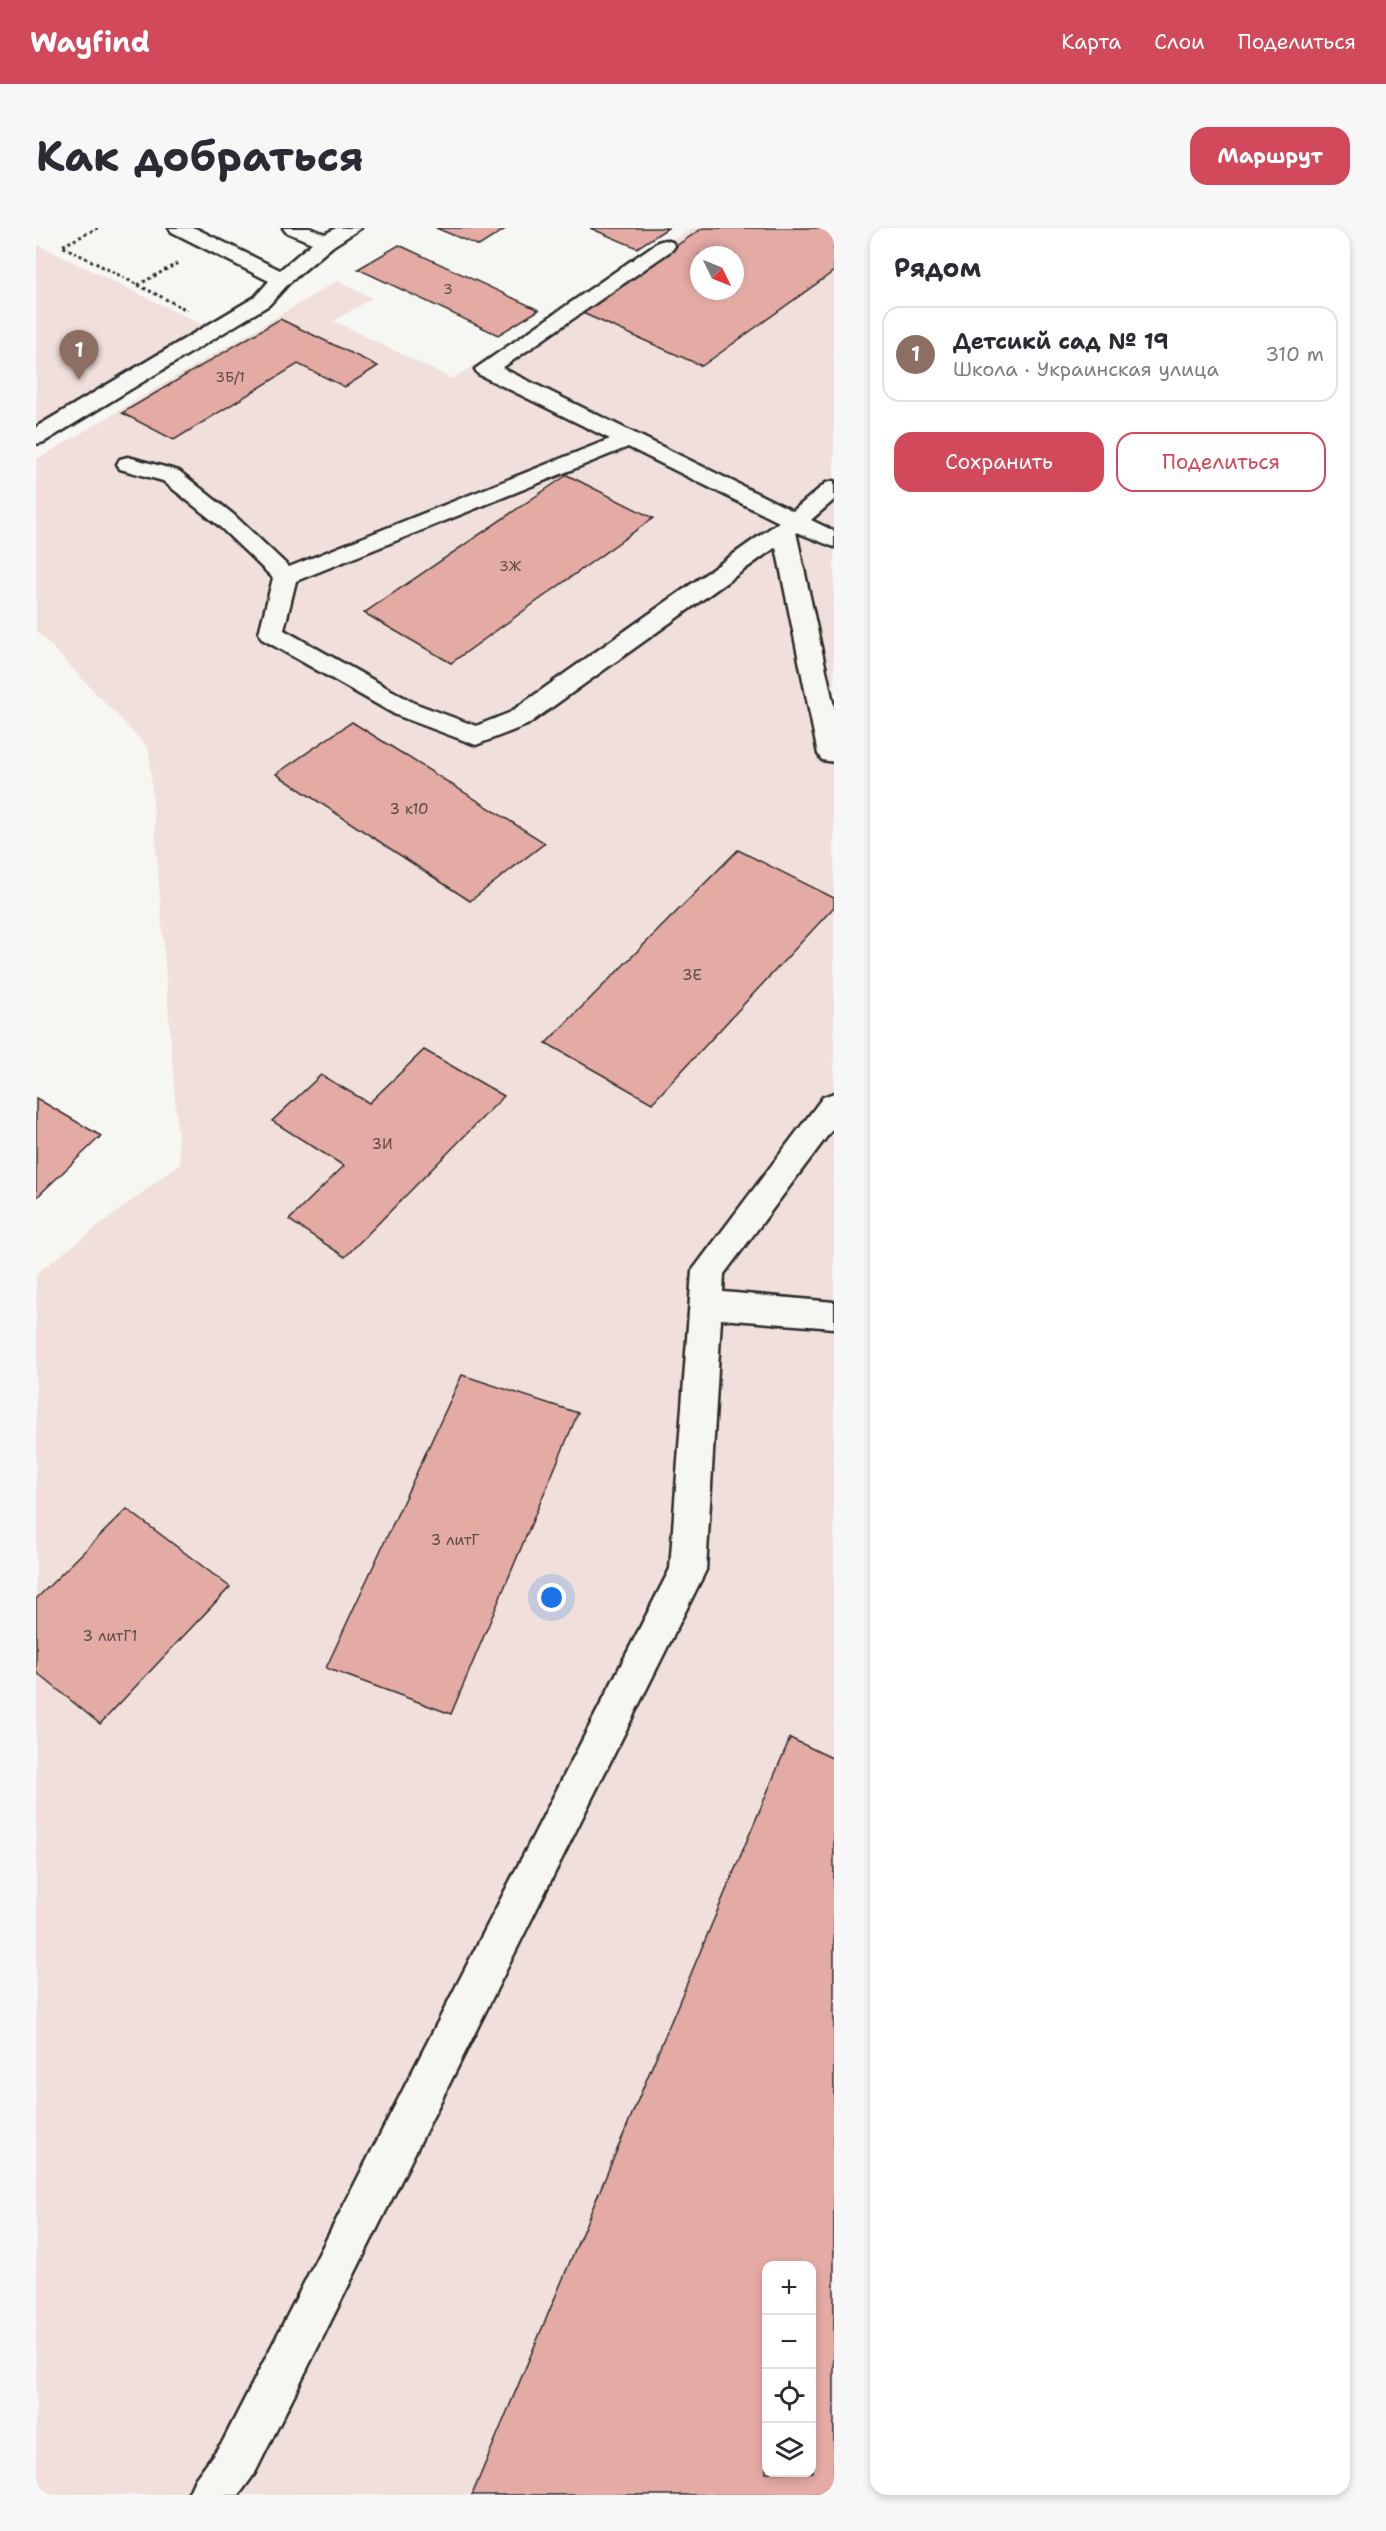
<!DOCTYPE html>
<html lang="ru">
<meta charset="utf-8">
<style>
:root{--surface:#fff;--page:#f7f7f7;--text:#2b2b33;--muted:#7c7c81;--line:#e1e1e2;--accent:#d1495b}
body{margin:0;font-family:"Shantell Sans",sans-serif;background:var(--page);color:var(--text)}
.controls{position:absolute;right:18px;bottom:18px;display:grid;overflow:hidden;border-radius:12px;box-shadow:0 3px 9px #0003}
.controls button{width:54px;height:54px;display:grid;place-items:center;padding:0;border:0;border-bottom:2px solid var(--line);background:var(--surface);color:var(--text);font:30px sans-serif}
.compass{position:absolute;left:654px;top:18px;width:54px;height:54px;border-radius:50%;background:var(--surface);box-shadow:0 3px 9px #0003;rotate:133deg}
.you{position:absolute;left:516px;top:1370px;width:21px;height:21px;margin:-15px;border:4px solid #fff;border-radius:50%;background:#1a73e8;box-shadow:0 0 0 9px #1a73e833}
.badge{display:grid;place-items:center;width:39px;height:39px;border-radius:50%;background:var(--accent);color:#fff;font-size:20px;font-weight:700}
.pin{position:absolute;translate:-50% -50px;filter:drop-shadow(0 2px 3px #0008)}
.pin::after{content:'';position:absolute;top:32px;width:21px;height:18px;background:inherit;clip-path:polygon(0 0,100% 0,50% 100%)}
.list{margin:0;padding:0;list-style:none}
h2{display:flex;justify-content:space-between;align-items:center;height:78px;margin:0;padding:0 24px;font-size:26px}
h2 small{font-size:20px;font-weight:400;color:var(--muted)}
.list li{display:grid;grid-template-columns:39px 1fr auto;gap:18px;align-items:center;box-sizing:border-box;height:96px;margin:0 12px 12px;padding:0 12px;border:2px solid var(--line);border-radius:18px}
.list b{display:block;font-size:22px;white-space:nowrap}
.list p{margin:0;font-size:20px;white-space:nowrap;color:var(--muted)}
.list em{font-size:20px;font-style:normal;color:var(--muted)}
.actions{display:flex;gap:12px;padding:18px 24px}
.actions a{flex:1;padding:14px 0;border:2px solid var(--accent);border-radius:18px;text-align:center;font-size:21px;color:var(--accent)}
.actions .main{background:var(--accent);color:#fff}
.icon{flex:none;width:33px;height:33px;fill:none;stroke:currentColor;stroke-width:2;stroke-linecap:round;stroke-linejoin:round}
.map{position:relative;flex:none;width:798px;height:2267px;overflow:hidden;border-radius:18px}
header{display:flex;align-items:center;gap:36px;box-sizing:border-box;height:84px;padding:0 30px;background:var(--accent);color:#fff}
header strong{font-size:28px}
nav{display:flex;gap:33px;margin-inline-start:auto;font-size:21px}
.intro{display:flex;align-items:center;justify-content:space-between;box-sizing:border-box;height:144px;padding:0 36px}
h1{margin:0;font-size:42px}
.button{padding:15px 27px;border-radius:18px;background:var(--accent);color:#fff;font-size:21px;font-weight:700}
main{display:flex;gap:36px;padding:0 36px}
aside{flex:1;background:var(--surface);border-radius:18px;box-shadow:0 3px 9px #0003}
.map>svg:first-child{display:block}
.built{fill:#f1dfdb;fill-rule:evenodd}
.building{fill:#e4aaa4;stroke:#2b2b2b;stroke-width:1.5;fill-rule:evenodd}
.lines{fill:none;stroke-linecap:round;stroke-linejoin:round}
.minor-casing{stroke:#2b2b2b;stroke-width:5}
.path{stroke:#2b2b2b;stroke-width:3;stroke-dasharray:3 3;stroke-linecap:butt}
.minor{fill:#f6f6f2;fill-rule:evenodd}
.labels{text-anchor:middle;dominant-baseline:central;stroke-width:4.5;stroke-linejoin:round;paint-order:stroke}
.far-number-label{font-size:14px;fill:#594b49}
.number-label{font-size:15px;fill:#594b49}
</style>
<header>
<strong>Wayfind</strong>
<nav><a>Карта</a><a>Слои</a><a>Поделиться</a></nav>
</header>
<div class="intro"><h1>Как добраться</h1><a class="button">Маршрут</a></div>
<main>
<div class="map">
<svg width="798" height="2267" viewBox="0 0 798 2267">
<rect width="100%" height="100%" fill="#f6f6f2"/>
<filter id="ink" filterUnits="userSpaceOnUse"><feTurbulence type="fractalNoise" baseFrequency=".0167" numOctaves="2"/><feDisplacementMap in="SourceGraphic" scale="12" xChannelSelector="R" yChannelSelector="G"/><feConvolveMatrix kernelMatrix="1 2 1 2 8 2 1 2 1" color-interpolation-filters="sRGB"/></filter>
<g filter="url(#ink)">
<g class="built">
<path d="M656,0H798V2267H0V1046L144,936L113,521L0,402V232L301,53L336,70L298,93L416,151ZM663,27H699V63H663ZM730,2038H776V2244H730Z"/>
<path d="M0,16L173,100L0,203Z"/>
</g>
<g class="building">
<path d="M400,0H471L443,18Z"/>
<path d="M554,0H632L601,20Z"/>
<path d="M667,0H798V43L666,138L542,83ZM663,27H699V63H663Z"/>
<path d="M363,17L503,82L462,107L322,41Z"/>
<path d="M244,91L342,138L309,159L262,136L138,212L86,185Z"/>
<path d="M531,247L617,290L415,435L328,385Z"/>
<path d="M316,494L509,615L434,673L240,546Z"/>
<path d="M702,622L798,670V679L616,875L510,815Z"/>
<path d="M388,822L468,868L309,1029L253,992L308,938L236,893L285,847L333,875Z"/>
<path d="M0,870L65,908L0,970Z"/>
<path d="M426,1147L542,1185L415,1486L290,1440Z"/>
<path d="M91,1281L194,1359L64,1496L0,1444V1371Z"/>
<path d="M754,1510L798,1531V2267H436ZM730,2038H776V2244H730Z"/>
</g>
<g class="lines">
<defs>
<g id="minor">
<path d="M133,0H159L244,42L276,15L250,4L247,0H274L289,6L300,0H325L297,18L253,55L233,77L8,214L0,216V199L219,69L233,53L136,4Z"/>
<path d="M629,12L636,14L639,18L636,22L466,140L757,283L790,255L798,253V272L775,292L798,303V319L760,304L798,479V534L786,532L782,526L740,319L491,497L440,517L360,487L226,411L223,405L237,350L182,297L127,253L84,241L81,236L84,231L92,229L143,243L198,287L253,339L574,211L442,146L439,141L622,14ZM592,219L743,294L473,485L440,498L378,475L248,402L260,353Z"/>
<path d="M798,865V899L688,1046L687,1064L798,1074V1100L685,1091L670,1342L219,2245L203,2267H152L159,2251L187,2213L634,1341L656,1043L787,869Z"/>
</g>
</defs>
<use href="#minor" class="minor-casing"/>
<g class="path">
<path d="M62,0L26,18L151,82"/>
<path d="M102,57L142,35"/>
</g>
<use href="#minor" class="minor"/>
</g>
</g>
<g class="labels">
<g class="far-number-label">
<text x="412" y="61">3</text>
<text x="194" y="149">3Б/1</text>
<text x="474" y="338">3Ж</text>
</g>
<g class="number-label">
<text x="373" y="581">3 к10</text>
<text x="656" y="747">3Е</text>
<text x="346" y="916">3И</text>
<text x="419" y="1312">3 литГ</text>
<text x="74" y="1408">3 литГ1</text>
</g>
</g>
</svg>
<div class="controls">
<button>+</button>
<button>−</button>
<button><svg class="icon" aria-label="locate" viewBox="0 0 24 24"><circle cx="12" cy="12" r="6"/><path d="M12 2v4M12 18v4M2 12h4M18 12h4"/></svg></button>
<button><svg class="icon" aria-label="layers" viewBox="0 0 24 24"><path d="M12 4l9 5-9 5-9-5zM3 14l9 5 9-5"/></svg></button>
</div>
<svg class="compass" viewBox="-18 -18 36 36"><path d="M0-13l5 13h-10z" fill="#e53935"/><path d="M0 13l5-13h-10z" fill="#7c7c81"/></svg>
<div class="you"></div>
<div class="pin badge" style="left:43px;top:152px;background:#8d6e63">1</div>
</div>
<aside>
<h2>Рядом<small></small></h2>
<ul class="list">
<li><span class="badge" style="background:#8d6e63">1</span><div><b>Детсикй сад № 19</b><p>Школа · Украинская улица</p></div><em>310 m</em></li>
</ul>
<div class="actions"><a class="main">Сохранить</a><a>Поделиться</a></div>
</aside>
</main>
